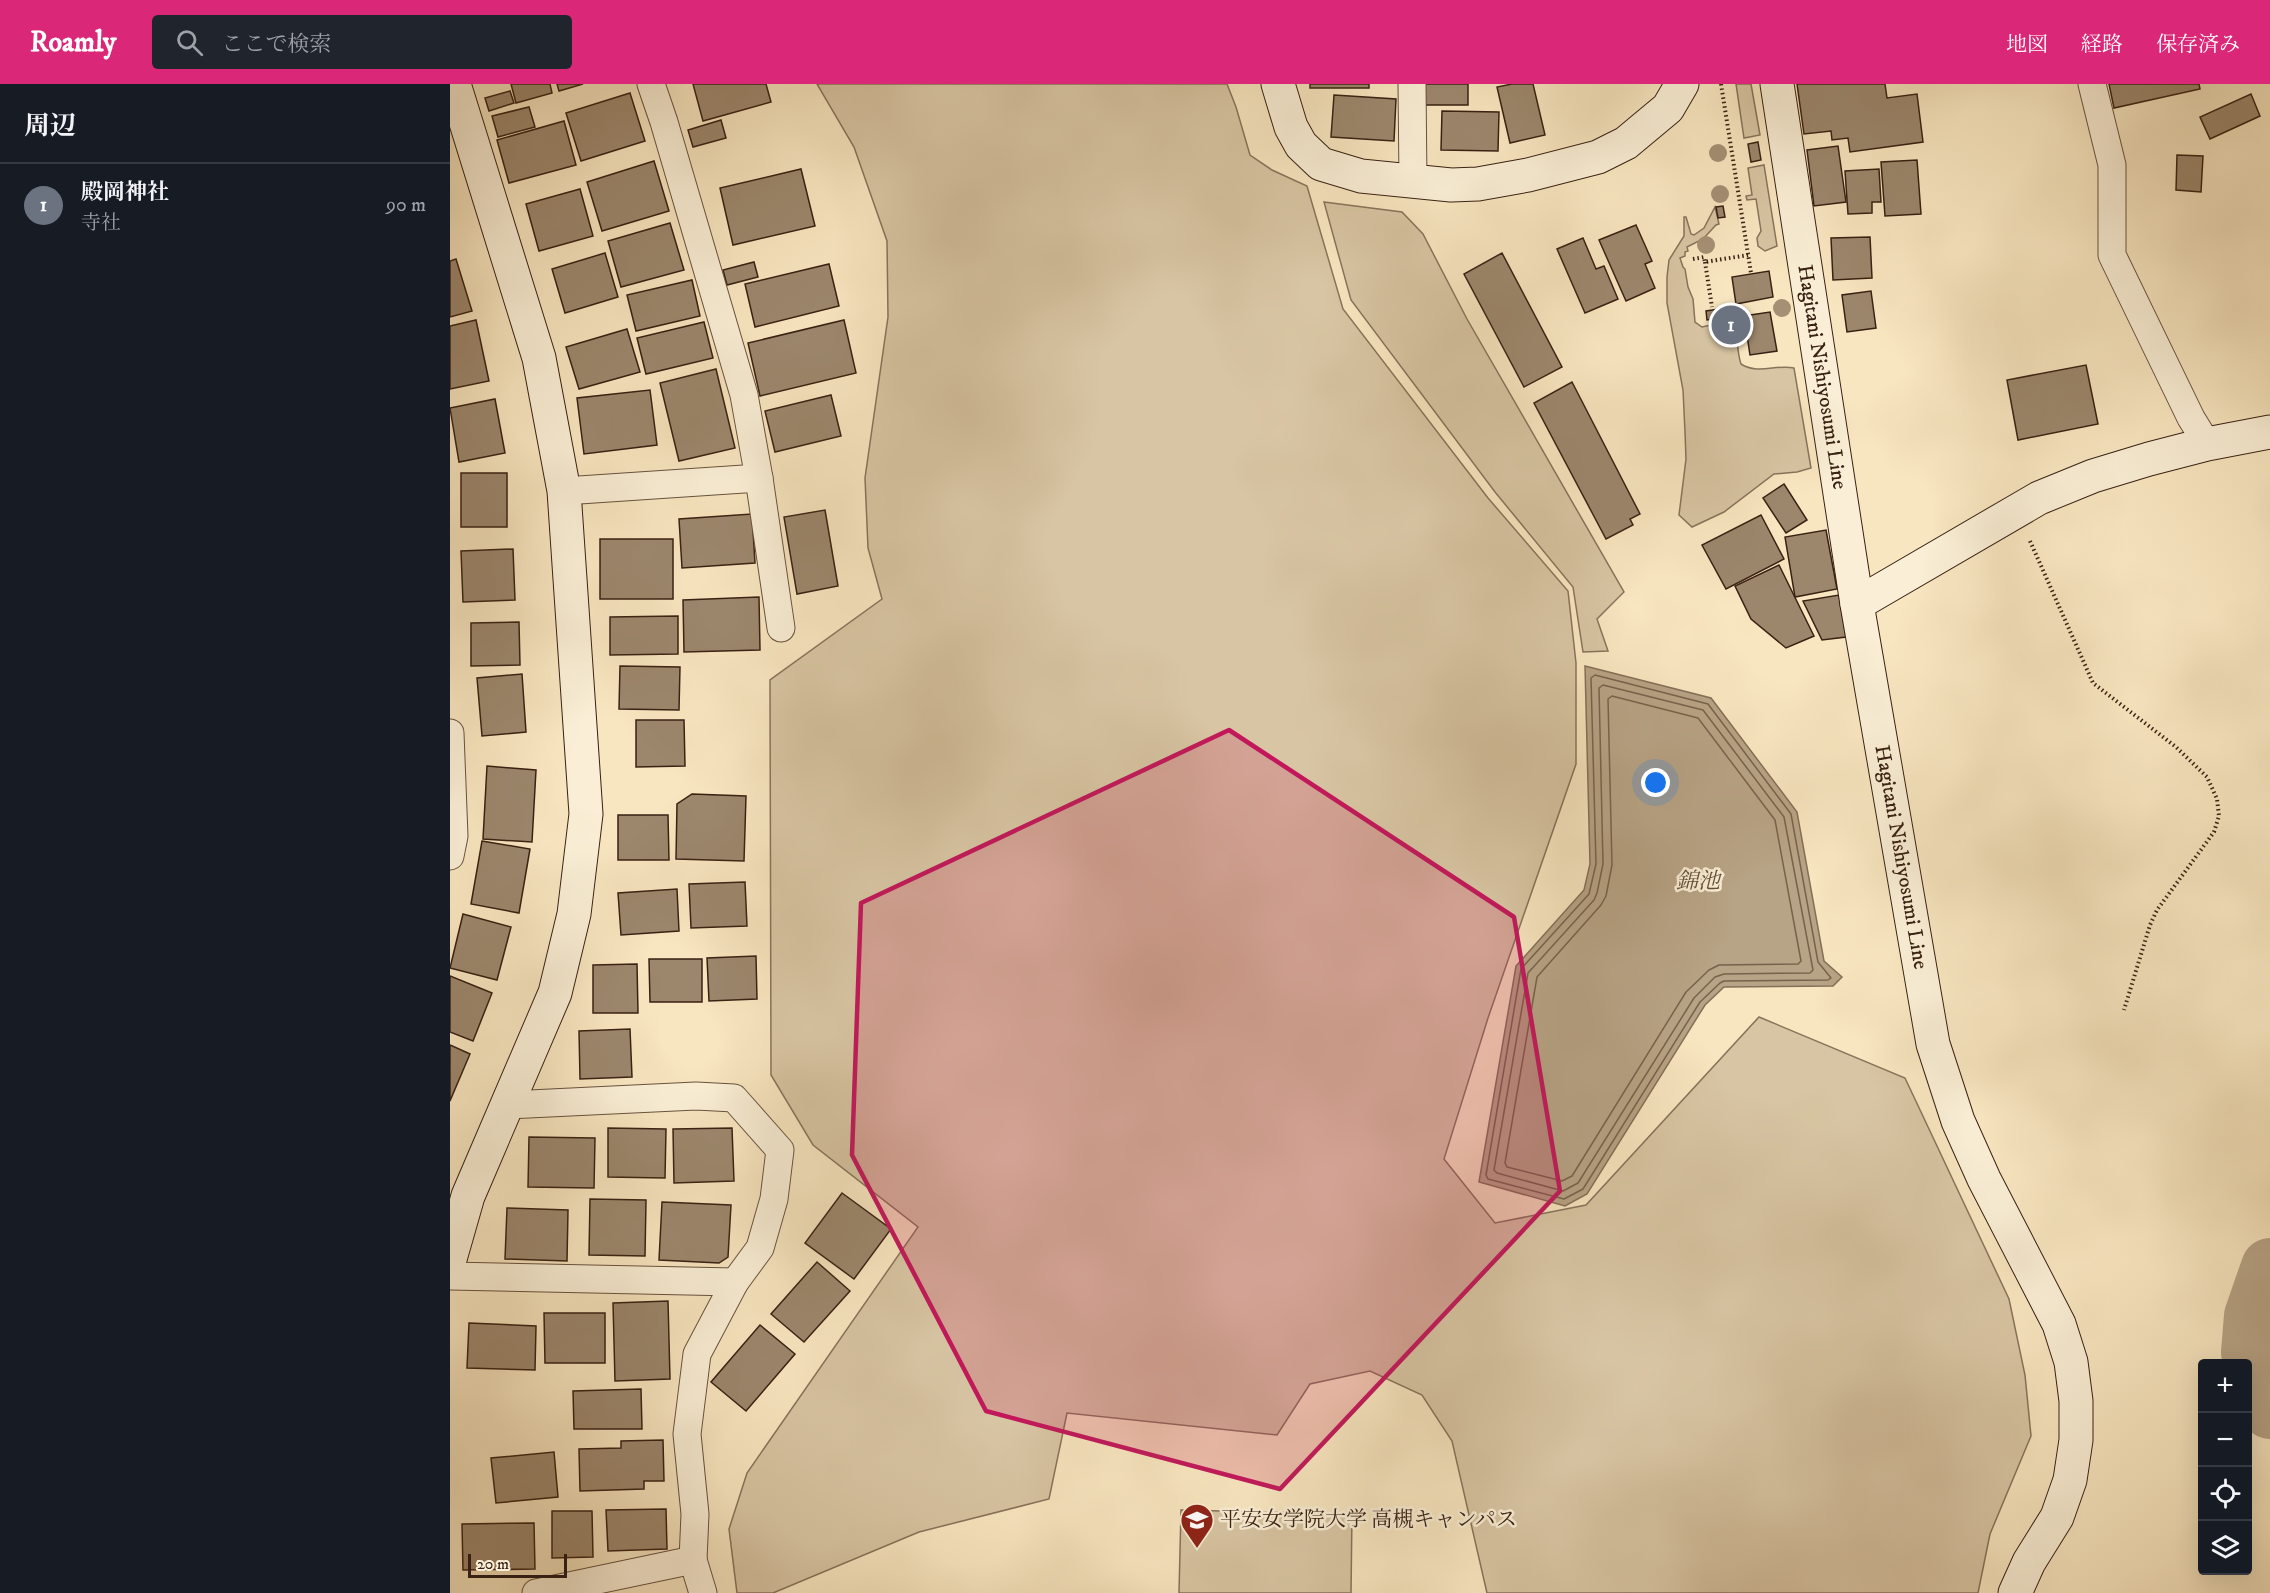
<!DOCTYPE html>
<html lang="ja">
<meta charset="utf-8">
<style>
:root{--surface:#171b24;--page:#20242c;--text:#f1f3f6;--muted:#9ea1a6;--line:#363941;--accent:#db2777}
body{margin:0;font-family:"IM FELL DW Pica","Noto Serif JP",serif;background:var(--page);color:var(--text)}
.controls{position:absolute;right:18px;bottom:18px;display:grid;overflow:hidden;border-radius:6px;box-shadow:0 6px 24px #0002}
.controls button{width:54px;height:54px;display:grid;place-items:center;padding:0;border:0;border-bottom:2px solid var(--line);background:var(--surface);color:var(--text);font:30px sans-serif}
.scale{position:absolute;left:18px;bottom:15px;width:99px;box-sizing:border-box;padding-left:6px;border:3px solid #392113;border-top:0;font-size:16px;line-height:21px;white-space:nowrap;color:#392113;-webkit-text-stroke:4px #faefd6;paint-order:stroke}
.you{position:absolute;left:1206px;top:699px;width:21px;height:21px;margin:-15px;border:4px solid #fff;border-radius:50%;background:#1a73e8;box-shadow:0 0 0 9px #1a73e833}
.badge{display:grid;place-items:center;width:39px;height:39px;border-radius:50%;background:var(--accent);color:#fff;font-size:20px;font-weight:700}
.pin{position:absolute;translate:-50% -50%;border:3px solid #fff;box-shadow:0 2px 6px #0006}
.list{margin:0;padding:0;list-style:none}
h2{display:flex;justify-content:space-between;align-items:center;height:78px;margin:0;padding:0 24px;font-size:26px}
h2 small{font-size:20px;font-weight:400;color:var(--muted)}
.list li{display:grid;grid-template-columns:39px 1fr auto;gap:18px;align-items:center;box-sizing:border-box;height:84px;padding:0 24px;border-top:2px solid var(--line)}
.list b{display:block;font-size:22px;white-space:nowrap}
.list p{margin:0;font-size:20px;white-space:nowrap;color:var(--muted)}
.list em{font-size:20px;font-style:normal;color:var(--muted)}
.icon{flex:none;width:33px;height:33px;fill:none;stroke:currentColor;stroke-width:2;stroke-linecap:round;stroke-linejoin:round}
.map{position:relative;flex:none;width:1820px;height:1509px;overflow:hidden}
header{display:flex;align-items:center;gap:36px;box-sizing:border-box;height:84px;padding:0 30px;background:var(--accent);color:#fff}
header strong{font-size:28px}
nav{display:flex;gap:33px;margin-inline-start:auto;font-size:21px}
.search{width:420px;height:54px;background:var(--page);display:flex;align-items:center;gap:15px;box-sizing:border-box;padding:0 21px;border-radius:6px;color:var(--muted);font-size:22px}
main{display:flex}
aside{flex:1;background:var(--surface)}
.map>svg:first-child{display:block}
.green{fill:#d8c5a3;stroke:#88735b;stroke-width:1.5}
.water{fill:#b7a385;stroke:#856f57;stroke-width:1.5}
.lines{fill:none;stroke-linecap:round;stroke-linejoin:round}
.shore{stroke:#78624c;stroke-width:1.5}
.river{stroke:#b7a385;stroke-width:58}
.building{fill:#9c876d;stroke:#392113;stroke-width:1.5}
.street-casing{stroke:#69523e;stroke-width:29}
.secondary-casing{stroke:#392113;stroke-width:35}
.path{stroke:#392113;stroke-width:4;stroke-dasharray:1.5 3;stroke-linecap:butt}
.street{stroke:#faefd6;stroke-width:27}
.secondary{stroke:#faefd6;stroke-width:33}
.tree{fill:#a59075}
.marked{fill:#c2185b;fill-opacity:0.2;stroke:#c2185b;stroke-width:4.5;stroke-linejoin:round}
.labels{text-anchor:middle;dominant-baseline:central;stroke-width:5;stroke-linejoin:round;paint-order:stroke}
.street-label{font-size:21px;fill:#392113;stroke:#faefd6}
.poi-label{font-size:21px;fill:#392113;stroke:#faefd6;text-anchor:start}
.water-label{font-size:22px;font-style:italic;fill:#654e3b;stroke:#faefd6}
</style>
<header>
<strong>Roamly</strong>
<div class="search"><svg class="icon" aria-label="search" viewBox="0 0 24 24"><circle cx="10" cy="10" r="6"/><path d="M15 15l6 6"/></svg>ここで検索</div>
<nav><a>地図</a><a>経路</a><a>保存済み</a></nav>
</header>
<main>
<aside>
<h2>周辺<small></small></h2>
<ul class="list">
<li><span class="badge" style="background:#6b7280">1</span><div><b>殿岡神社</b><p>寺社</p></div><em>90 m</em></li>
</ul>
</aside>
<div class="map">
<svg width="1820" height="1509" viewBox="0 0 1820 1509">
<rect width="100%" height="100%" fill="#f8e6c0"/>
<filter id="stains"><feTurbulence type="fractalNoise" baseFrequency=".00333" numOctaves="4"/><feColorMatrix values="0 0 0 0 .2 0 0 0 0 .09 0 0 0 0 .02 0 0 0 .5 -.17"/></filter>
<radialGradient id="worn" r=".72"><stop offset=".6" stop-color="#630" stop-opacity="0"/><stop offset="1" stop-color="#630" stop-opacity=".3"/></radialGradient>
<g class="green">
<path d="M367,0H777L786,23L800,71L822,86L857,102L893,225L1038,414L1118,507L1126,579V680L1038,934L994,1075L1045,1139L1136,1121L1309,933L1455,994L1559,1215L1575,1291L1581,1352L1540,1450L1528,1509H1037L1002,1357L972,1311L920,1287L860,1300L827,1351L617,1329L599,1415L469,1448L323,1509H287L279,1445L297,1389L468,1143L363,1061L321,991L320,596L432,515L418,464L415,394L438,233L437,157L404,63Z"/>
<path d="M1286,0H1301L1310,51L1294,54Z"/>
<path d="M1314,81L1327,162L1315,167L1308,162L1307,154L1311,147L1306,115L1297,116L1296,112L1302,111L1298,84Z"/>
<path d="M874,118L952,128L973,150L1017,235L1174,508L1147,535L1158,567L1133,568L1123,503L1045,408L901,216Z"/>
<path d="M1265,123L1269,140L1266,141L1253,155L1237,163L1238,167L1235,168V172L1230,174L1233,183L1235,185L1238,203L1243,215L1245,238L1252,243L1283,236C1289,251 1286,266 1291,280C1308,291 1326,280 1344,284L1361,384L1347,388L1324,390L1274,428L1242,443L1229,431L1236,375L1235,348L1233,306L1217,219V193L1219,176L1234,152V133H1236L1241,150L1244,151L1254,144Z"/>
<path d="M731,1426L902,1430L901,1509H729Z"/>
</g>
<path class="water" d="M1135,582L1261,614L1347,728L1374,877L1392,893L1383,902L1274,903L1255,921L1137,1110L1115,1122L1029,1098L1066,882L1134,806L1140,780Z"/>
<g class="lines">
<g class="shore">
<path d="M1145,591L1258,620L1341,730L1368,878L1381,894L1378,896L1274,897L1270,899L1250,918L1133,1105L1114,1115L1038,1095L1036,1091L1071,885L1139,810L1146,780L1141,594Z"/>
<path d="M1153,601L1253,626L1334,733L1363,886L1360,889L1274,890L1265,893L1244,914L1128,1099L1113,1107L1047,1089L1044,1086L1078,889L1144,816L1147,809L1153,780L1149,604Z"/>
<path d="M1162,612L1248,634L1325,736L1351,877L1348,880L1269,881L1259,886L1236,908L1122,1092L1112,1097L1057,1083L1055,1079L1087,893L1151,821L1156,812L1162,781L1158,615Z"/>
</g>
<path class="river" d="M1820,1183L1803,1232L1800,1268L1807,1304L1820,1326"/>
</g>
<g class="building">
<path d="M61,0H100L102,9L66,19Z"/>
<path d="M107,0H133L109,7Z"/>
<path d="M243,0H316L321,18L253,37Z"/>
<rect x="860" y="0" width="59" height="4"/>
<rect x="975" y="0" width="43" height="21"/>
<path d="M1062,0H1083L1095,51L1060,59L1047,3Z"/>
<path d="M1347,0H1435L1437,14L1467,10L1473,58L1400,68L1398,54L1382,56L1381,47L1354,50Z"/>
<path d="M1659,0H1749L1750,5L1664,24Z"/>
<path d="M60,7L64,19L39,27L35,14Z"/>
<path d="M180,9L195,57L131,77L116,29Z"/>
<path d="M1801,10L1810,32L1760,55L1750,33Z"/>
<path d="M884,11L946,15L944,57L881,53Z"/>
<path d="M79,23L85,43L48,53L42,32Z"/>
<path d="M992,27L1049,28L1048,67L991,66Z"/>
<path d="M271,36L276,54L243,63L238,46Z"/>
<path d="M114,37L126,81L59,99L47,56Z"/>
<path d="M1308,58L1311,76L1301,78L1298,60Z"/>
<path d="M1388,62L1396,118L1364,122L1357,66Z"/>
<path d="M1727,71L1753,72L1751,108L1726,106Z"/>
<path d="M1467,76L1471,130L1435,132L1431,78Z"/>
<path d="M204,77L219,127L152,147L137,98Z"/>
<path d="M351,85L365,142L283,161L270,104Z"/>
<path d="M1429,85L1431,118H1422V129L1398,130L1395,87Z"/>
<path d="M130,105L143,152L89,167L76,120Z"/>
<path d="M1273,122L1275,133L1268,134L1266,123Z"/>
<path d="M220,139L234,186L171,203L158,157Z"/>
<path d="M1186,141L1202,177L1195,180L1205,204L1176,217L1149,156Z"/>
<path d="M1420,153L1422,194L1383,196L1381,154Z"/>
<path d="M1133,154L1146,185L1154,182L1168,215L1135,229L1107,165Z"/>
<path d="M155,169L168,213L115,229L102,185Z"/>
<path d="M1052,169L1112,283L1074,303L1014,190Z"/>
<path d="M6,175L22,227L0,233V177Z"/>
<path d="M304,178L308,193L277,201L273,186Z"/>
<path d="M379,180L389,222L305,243L295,200Z"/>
<path d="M1319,187L1323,213L1286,220L1282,193Z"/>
<path d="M242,196L250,232L186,247L177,211Z"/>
<path d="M1421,207L1426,244L1397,248L1392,211Z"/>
<path d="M1269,225L1271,234L1257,236L1256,227Z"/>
<path d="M1320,228L1327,267L1300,271L1294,232Z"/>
<path d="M26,236L39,297L0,305V242Z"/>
<path d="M394,236L406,289L310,312L298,259Z"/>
<path d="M254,238L263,274L196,290L187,254Z"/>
<path d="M177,245L190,288L129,305L116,263Z"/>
<path d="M1636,281L1648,340L1568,356L1557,296Z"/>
<path d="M266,285L285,364L229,377L210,299Z"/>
<path d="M1122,298L1190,430L1180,435L1183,441L1156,455L1084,319Z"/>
<path d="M200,306L207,361L134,370L127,314Z"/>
<path d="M381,311L391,352L325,368L315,327Z"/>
<path d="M45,315L55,369L9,378L0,324Z"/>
<rect x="11" y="389" width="46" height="54"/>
<path d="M1334,400L1357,436L1336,449L1313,414Z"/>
<path d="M375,426L388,502L347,510L334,433Z"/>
<path d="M302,430L305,479L232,484L229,435Z"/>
<path d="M1311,431L1334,475L1276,505L1252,461Z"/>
<path d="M1376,446L1387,505L1345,513L1335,453Z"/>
<rect x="150" y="455" width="73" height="60"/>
<path d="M63,465L65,516L13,518L11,467Z"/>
<path d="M1329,481L1364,552L1336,564L1301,535L1285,502Z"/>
<path d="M1389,511L1396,553L1372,556L1353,517Z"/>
<path d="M309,513L310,566L234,568L233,516Z"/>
<path d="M228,532V570L160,571V533Z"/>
<path d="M69,538L70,581L21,582V539Z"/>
<path d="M170,582L230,583L229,626L169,625Z"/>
<path d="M72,590L76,648L32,652L27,594Z"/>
<path d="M186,636H234L235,682L186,683Z"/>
<path d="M37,682L86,686L82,758L33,755Z"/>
<path d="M242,710L296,712L294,777L226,775L227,720Z"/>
<path d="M168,731H218L219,776H168Z"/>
<path d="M32,757L80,765L69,829L21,820Z"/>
<path d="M295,798L297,842L241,844L239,800Z"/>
<path d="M227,805L229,847L171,851L168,809Z"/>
<path d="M13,830L61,843L47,896L0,884Z"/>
<path d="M306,872L307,915L259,917L257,874Z"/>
<path d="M199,875H252V918H200Z"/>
<path d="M187,880L188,929H143V881Z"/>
<path d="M0,892L42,909L23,957L0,948Z"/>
<path d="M180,945L182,993L130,995L129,947Z"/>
<path d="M0,961L20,970L0,1017Z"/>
<path d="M158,1044L216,1045L215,1094L158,1093Z"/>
<path d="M282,1044L284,1097L224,1099L223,1045Z"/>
<path d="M79,1053L145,1054L144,1104L78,1103Z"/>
<path d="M392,1109L441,1145L404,1195L355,1159Z"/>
<path d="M140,1115L196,1116L195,1172L139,1171Z"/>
<path d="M212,1118L281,1121L278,1173L269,1179L209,1176Z"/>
<path d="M57,1124L118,1126L117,1177L55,1175Z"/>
<path d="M367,1178L400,1207L354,1258L321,1230Z"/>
<path d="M218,1217L220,1295L165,1297L163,1219Z"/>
<path d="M94,1229H155V1279H95Z"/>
<path d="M19,1239L86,1242L85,1286L17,1284Z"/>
<path d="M310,1241L345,1270L296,1327L261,1298Z"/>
<path d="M191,1305L192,1345H124L123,1307Z"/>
<path d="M213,1356L214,1397H194V1405L130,1407L129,1365L171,1364V1357Z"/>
<path d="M104,1368L108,1413L46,1419L41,1374Z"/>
<path d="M216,1425L217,1465L158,1467L156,1426Z"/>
<path d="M102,1427H142L143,1473L102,1474Z"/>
<path d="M84,1439L85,1485L13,1486L12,1440Z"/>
</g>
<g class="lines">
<defs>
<g id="street">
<path d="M201,0L214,38L294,311L309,394"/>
<path d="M962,0L963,99"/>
<path d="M1642,0L1662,81V171L1741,334L1757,360"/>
<path d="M114,407L309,394L331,544"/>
<path d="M0,649L4,752L0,772"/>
<path d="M57,1021L246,1012L284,1014L330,1066L324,1115L310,1164L285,1198L247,1270L237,1350L245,1430L243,1476L86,1509"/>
<path d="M0,1192L285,1198"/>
<path d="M243,1476L253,1509"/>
</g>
<g id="secondary">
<path d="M828,0L841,43L851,61L871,80L911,92L1001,101L1028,100L1078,91L1148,73L1176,59L1218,24L1232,0"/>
<path d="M1327,0L1407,520L1483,960L1508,1037L1534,1095L1609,1240L1621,1278L1626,1317V1356L1620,1396L1607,1433L1579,1478L1565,1509"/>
<path d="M1407,520L1589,414L1643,392L1699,375L1757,360L1820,348"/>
<path d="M0,1175L18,1112L105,909L124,830L136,730L114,407L89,274L4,0"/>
</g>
</defs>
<use href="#street" class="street-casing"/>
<use href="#secondary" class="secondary-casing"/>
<g class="path">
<path d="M1271,0L1301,189"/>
<path d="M1243,175L1254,173L1255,178L1298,171"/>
<path d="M1255,178L1262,223"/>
<path d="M1580,457L1643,599L1726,663L1757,693L1767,715L1769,732L1764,748L1707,826L1700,841L1674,926"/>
</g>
<use href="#street" class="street"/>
<use href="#secondary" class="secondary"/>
</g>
<g class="tree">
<circle cx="1268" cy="69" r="9"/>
<circle cx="1270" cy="110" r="9"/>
<circle cx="1256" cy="161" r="9"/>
<circle cx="1332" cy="224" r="9"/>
</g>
<path class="marked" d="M779,646L1064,833L1110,1107L830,1405L536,1327L402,1071L411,819Z"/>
<defs>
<symbol id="university-pin" viewBox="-11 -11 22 30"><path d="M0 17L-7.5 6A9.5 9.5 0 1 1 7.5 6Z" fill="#8f2418" stroke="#faefd6"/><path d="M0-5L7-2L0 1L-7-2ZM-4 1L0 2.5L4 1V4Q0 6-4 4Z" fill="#fff"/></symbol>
</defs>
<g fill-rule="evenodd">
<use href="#university-pin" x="728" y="1417" width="38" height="52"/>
</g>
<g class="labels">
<g class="street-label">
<text transform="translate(1372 293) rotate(81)">Hagitani Nishiyosumi Line</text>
<text transform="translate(1451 773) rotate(80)">Hagitani Nishiyosumi Line</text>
</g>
<g class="poi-label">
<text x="770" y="1436">平安女学院大学 高槻キャンパス</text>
</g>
<g class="water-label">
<text x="1248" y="797">錦池</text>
</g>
</g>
<rect width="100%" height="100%" filter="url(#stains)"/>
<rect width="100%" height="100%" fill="url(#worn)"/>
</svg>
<div class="controls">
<button>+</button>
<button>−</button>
<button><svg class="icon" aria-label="locate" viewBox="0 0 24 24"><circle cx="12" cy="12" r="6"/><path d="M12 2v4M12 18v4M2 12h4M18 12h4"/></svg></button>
<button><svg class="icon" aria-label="layers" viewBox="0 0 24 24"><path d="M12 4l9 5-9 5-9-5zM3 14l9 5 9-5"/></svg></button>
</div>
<div class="scale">20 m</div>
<div class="you"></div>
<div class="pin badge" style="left:1281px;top:241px;background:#6b7280">1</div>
</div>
</main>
